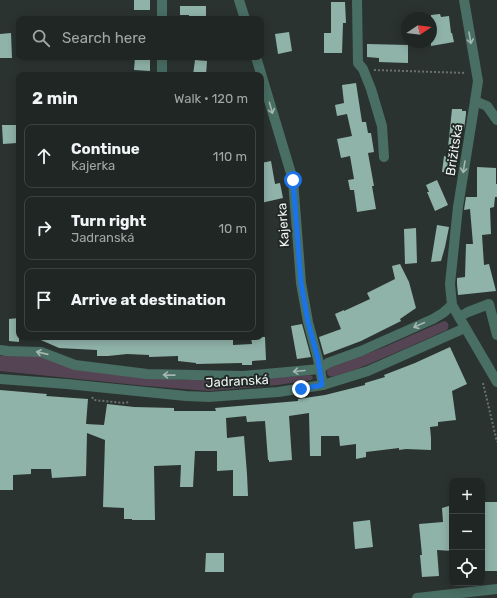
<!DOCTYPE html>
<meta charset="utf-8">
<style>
:root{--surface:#202624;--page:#282e2c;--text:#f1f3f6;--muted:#a2a5a6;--line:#3d4341}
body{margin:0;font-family:Rubik,sans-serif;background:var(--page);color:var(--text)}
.controls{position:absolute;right:12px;bottom:12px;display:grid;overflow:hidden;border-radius:8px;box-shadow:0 2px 10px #0003}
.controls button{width:36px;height:36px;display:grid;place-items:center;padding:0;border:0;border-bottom:1px solid var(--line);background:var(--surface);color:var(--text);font:20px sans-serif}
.compass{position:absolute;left:401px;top:12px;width:36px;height:36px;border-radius:50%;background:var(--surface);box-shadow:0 2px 10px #0003;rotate:77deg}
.stop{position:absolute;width:12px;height:12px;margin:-9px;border:3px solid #1a73e8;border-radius:50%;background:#fff}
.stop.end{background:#1a73e8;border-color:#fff;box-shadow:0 1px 4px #0008}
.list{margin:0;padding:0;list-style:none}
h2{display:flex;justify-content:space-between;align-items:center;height:52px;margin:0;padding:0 16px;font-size:17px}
h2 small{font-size:13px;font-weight:400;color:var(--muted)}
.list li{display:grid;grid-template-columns:26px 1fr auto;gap:12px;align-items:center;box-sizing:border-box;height:64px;margin:0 8px 8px;padding:0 8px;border:1px solid var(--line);border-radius:8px}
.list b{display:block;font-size:15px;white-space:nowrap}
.list p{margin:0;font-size:13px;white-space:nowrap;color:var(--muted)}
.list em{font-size:13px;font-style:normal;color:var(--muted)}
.icon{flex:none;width:22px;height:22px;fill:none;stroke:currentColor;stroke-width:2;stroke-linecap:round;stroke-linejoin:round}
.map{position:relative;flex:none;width:497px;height:598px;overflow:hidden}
.search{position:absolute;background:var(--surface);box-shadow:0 2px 10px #0003;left:16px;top:16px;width:248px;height:44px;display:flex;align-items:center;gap:10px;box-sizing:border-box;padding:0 14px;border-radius:8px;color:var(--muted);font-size:15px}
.panel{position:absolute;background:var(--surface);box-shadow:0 2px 10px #0003;left:16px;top:72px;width:248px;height:268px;border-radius:8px}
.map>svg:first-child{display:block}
.green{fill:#554453}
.building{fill:#90b3a9}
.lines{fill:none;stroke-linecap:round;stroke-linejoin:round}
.path{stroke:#69706e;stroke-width:2;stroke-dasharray:2 2;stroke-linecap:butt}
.minor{stroke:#496e63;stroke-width:10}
.oneway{stroke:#a4b7b1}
.route{stroke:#1a73e8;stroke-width:5}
.labels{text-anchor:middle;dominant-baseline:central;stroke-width:4;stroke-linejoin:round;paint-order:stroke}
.street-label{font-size:13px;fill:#eef3f1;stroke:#212926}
</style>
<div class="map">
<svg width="497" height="598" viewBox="0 0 497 598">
<rect width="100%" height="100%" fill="#2b3330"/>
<g class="green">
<path d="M444,321L447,322C449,325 449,327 447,330C432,336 338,381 329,376C327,375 327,373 327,371L329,368L382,348Z"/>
<path d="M8,354L40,355L147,377L182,380H243L309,375L312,376L313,378L311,380L278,385L209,391L146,386L0,371V356Z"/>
</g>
<g class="building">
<rect x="134" y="0" width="16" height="10"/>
<path d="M331,2H345L346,23H343L342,53H324V33H331Z"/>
<path d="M180,6H206V19H189V15H180Z"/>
<path d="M440,14L441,17L449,16L451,33H452L454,42L431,46V15Z"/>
<path d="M289,32L292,51L278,54L275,34Z"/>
<path d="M11,33L12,58H0V34Z"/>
<path d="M367,44L408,45V63L379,62V58L367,57Z"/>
<path d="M135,57H150V71L134,70Z"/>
<path d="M195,60L207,61L206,75H193Z"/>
<path d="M356,83L362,122H366L368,133H371L374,152L368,153L374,186H372L376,209L357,212L354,190H350L348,180L354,179L350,156L341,158L337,139L352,136L347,114L337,116L335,105L344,103L342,85Z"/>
<path d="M452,109H462V111H466V114L464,129L459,128L456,156H458L456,174L442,172L444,156L447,157Z"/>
<path d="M2,125H17V143L3,144Z"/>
<path d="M271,161L275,184L280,183L283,198L261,203V163Z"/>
<path d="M477,167L496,168V184H497V197H495L494,207L490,208L491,234L482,235L484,265L489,264L496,291L458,295L457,284V278L465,277L466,244H473L470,209L464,210L466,197H477Z"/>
<path d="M437,180L448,205L435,211L427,192H429L426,185Z"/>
<path d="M437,225L449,227L445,247L441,261L431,262Z"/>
<path d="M416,228L417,263L405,264L404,229Z"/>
<path d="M400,264L409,282L416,308L400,319L401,321L361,341L324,355L319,337L341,329L335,314L344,310V311L370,299L367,293L395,279L392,266Z"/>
<path d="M19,318V342L9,341V319Z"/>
<path d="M302,324L311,357L297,359L291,326Z"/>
<path d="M34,337H233V345L252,344L251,337H265L266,360L252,361V365H242V363L196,364V363L178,361V356L149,357V355L127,354L108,356H97V350L59,348Z"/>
<path d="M450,347L467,384L452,391L456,420L438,422V426L430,427L431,438V450L406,449L399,450V448L366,452V457L356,459V444L340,446L339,436H321V456H310L309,413L289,416L292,460L269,462V460H268L265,421L247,422L246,416L226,418L227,438L244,436L247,474L248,496H233V470L217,471V451H195L193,487H180L181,465L154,466L155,520H132V519H124V508L103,507L105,440L87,433L86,476L52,478L51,469H31V474L13,475V490H0V390L47,394L46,396L88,399L86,424L104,425L107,404L134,407L174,408V411H216L215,408L298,401V399L325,395L365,385V383L385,377L384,375L415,363Z"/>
<rect x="482" y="502" width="15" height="69"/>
<path d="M452,505V551L437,550L439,576L422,577L420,555H422L419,524L443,522L442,508Z"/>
<path d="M370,520L373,547L355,549L353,522Z"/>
<path d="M206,553H224V572H205Z"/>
</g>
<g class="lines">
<g class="path">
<path d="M374,70L466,73"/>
<path d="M483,383L497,442"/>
<path d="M92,397L94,400L124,403L130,402"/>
</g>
<g class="minor">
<path d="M162,0V19"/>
<path d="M239,0L245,19"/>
<path d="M357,0L358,63L363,69L371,89L382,126L384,157"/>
<path d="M464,0L478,81L475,101L458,207L450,284L452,305L497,382"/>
<path d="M162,57V75"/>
<path d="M256,57L293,180L301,283L308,322L318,359L323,385"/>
<path d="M475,101L487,106L497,120"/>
<path d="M459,317L468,312L489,304L497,335"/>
<path d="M0,350L8,351L41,352L75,365L147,374L243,376L320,369L328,363L361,351L433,319L443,313L452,305"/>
<path d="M0,379L67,384L186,396L209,397L278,392L323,385L368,371L465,328"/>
<path d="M417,598L497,589"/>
</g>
</g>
<defs><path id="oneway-shaft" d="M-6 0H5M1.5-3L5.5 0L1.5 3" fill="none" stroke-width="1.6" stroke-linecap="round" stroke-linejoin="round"/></defs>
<g class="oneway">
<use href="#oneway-shaft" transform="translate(470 38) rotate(80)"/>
<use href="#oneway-shaft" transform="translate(271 108) rotate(74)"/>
<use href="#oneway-shaft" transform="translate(464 167) rotate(99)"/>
<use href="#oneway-shaft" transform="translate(419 325) rotate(156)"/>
<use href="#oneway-shaft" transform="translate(42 353) rotate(-167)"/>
<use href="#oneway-shaft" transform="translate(299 371) rotate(175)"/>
<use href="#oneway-shaft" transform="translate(169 375) rotate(-179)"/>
</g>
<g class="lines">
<path class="route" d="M293,180L301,283L308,322L318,359L322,385L301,389"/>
</g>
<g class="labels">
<g class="street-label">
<text transform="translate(454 150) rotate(-81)">Brižitská</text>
<text transform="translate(283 225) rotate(-94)">Kajerka</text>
<text transform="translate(237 381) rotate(-3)">Jadranská</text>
</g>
</g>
</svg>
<div class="controls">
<button>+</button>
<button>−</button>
<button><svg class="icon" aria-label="locate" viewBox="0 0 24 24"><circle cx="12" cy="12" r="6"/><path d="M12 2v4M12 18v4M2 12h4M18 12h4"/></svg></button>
</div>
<svg class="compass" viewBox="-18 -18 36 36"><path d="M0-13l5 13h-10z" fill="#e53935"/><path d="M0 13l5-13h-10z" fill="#a2a5a6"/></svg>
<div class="stop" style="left:293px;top:180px"></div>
<div class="stop end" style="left:301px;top:389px"></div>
<div class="search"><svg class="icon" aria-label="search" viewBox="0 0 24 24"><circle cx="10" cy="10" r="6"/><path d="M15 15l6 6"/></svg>Search here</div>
<section class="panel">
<h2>2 min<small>Walk · 120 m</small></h2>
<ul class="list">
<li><svg class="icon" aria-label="ahead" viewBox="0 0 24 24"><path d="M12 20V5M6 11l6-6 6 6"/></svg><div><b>Continue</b><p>Kajerka</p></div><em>110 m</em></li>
<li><svg class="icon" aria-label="right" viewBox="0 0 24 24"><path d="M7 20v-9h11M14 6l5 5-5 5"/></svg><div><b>Turn right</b><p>Jadranská</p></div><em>10 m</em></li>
<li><svg class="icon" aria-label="arrive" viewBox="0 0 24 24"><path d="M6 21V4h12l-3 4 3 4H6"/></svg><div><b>Arrive at destination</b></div></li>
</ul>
</section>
</div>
